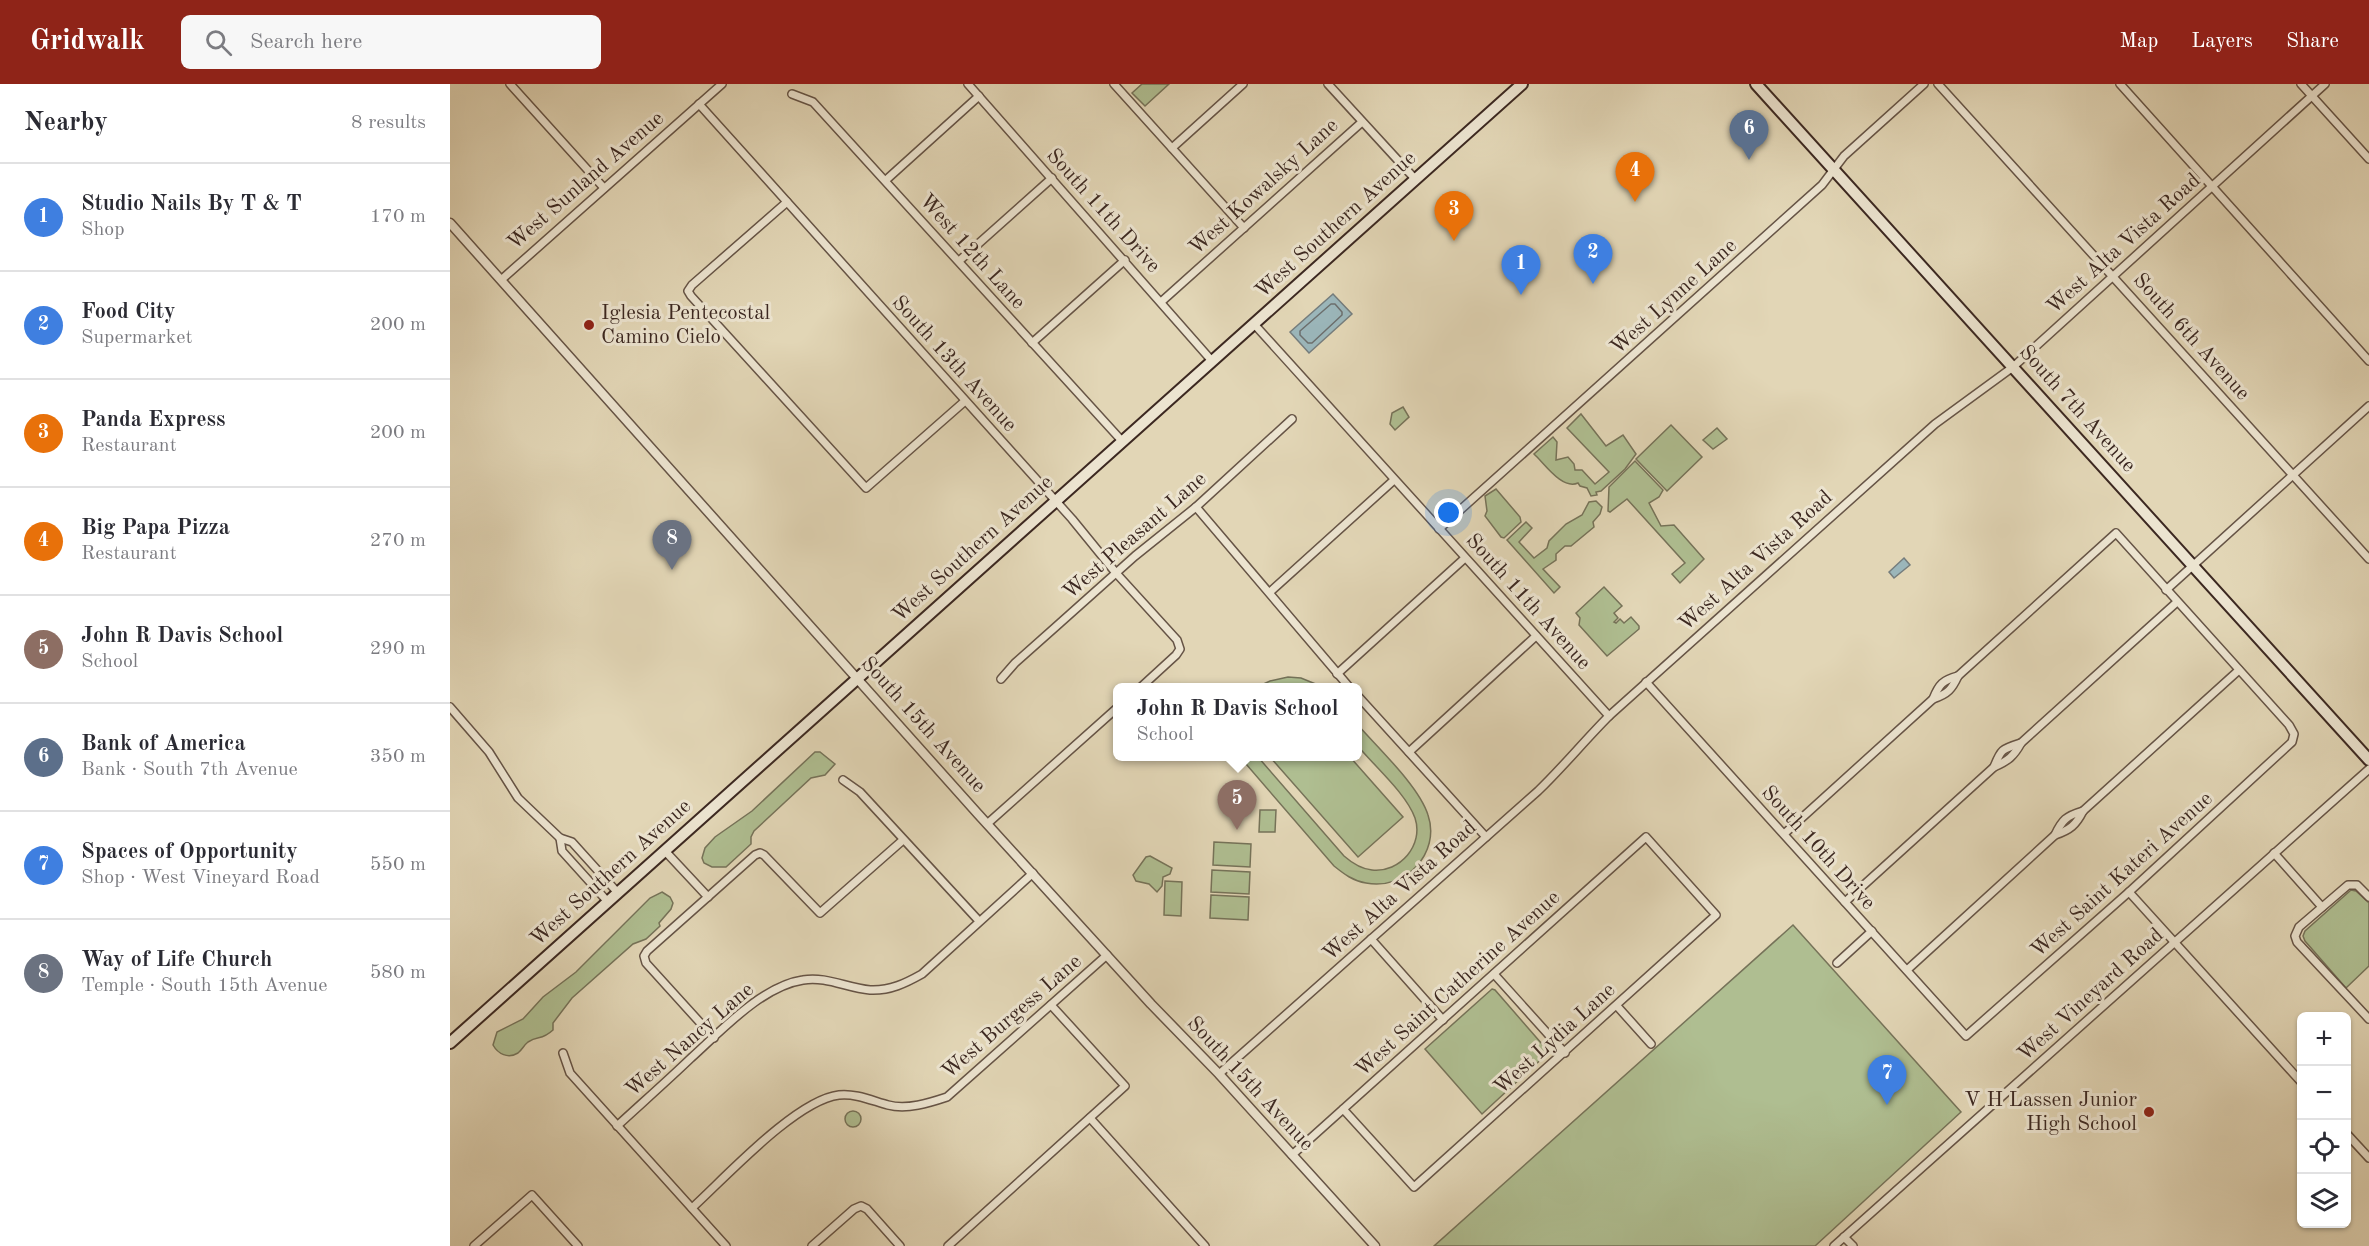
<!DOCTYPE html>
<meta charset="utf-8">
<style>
:root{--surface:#fff;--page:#f7f7f7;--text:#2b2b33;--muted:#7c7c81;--line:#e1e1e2;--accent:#8f2418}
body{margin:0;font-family:"Old Standard TT",serif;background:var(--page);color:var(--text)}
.controls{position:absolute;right:18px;bottom:18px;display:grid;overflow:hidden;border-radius:9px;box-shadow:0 2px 4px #0004}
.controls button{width:54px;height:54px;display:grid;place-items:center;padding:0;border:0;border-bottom:2px solid var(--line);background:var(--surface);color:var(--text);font:30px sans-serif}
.you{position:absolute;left:999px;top:429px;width:21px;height:21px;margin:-15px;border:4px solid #fff;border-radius:50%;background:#1a73e8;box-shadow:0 0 0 9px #1a73e833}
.badge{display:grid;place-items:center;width:39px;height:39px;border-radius:50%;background:var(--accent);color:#fff;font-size:20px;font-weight:700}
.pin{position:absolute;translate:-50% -50px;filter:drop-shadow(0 2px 3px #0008)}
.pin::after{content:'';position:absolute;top:32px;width:21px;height:18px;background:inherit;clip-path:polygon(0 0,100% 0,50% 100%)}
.popup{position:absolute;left:663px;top:599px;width:249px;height:78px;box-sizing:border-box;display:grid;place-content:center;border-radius:9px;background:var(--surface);filter:drop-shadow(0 2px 4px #0005);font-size:20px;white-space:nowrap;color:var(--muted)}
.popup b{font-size:22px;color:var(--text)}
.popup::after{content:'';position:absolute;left:50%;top:100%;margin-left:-12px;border:12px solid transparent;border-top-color:var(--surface)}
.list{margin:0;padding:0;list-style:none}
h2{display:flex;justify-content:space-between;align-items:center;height:78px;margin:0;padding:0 24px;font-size:26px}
h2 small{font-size:20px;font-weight:400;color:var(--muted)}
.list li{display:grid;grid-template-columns:39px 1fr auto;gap:18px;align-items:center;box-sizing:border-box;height:108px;padding:0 24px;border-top:2px solid var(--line)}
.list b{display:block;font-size:22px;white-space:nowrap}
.list p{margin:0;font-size:20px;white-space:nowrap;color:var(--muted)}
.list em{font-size:20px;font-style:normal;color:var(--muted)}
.icon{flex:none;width:33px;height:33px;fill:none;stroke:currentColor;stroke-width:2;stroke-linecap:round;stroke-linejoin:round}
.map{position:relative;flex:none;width:1919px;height:1162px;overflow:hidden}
header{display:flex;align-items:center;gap:36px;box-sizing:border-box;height:84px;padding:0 30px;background:var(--accent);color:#fff}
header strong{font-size:28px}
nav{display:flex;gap:33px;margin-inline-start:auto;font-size:21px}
.search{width:420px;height:54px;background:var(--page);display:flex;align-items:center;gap:15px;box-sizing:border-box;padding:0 21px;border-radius:9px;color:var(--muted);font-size:22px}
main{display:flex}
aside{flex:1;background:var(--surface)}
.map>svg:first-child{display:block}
.green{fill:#afbe91;stroke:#767359;stroke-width:1.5}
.water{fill:#9bb6ba;stroke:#757d7d;stroke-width:1.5}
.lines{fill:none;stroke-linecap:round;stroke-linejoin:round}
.shore{stroke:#6c6f6e;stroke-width:1.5}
.minor-casing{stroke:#665446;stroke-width:10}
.tertiary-casing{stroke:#665446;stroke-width:11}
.secondary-casing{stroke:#3c2821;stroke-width:14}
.minor{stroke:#ece4d0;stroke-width:7}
.tertiary{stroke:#ece4d0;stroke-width:8}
.secondary{stroke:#ece4d0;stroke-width:10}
.poi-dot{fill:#8f2418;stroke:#ece4d0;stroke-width:2}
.labels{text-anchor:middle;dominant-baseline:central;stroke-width:6;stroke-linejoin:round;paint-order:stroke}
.street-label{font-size:21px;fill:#3c2821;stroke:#ece4d0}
.poi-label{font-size:21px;fill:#3c2821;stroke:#ece4d0;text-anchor:start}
</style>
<header>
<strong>Gridwalk</strong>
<div class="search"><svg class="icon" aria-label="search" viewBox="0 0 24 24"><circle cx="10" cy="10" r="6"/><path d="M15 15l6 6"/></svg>Search here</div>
<nav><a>Map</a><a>Layers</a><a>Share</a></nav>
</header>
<main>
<aside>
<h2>Nearby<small>8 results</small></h2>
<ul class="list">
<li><span class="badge" style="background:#3f7fe0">1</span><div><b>Studio Nails By T &amp; T</b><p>Shop</p></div><em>170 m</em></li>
<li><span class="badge" style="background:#3f7fe0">2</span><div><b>Food City</b><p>Supermarket</p></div><em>200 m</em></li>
<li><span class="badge" style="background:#e8710a">3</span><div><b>Panda Express</b><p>Restaurant</p></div><em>200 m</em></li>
<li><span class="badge" style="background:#e8710a">4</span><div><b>Big Papa Pizza</b><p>Restaurant</p></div><em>270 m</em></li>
<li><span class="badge" style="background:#8d6e63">5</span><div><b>John R Davis School</b><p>School</p></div><em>290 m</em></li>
<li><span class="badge" style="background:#5c6f8a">6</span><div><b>Bank of America</b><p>Bank · South 7th Avenue</p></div><em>350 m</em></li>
<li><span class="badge" style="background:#3f7fe0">7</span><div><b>Spaces of Opportunity</b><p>Shop · West Vineyard Road</p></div><em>550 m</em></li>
<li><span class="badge" style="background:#6b7280">8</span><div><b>Way of Life Church</b><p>Temple · South 15th Avenue</p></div><em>580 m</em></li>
</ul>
</aside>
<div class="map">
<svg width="1919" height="1162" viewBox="0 0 1919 1162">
<rect width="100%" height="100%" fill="#e2d6b6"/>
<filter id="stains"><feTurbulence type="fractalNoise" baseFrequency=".00333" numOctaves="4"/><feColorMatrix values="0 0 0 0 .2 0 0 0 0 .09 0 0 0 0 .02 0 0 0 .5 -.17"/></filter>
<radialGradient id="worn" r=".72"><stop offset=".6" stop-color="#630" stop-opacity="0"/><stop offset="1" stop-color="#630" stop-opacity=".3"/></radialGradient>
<g class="green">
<path d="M692,0H719L695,22L682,9Z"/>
<path d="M953,323L959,333L945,346L940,340L942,329Z"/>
<path d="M1131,330L1156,362L1173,351L1186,370L1175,385L1151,407L1146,408L1147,411L1141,412L1137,404L1130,402L1128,399C1112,406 1095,380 1084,370L1103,353L1107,358L1106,376L1118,373L1124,380L1125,386H1132L1145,400L1159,388L1117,344Z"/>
<path d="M1221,341L1252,373L1217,407L1186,375Z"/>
<path d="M1267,344L1277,355L1263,365L1253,356Z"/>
<path d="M1185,377L1213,406L1209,413L1199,419L1211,442L1224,441L1254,475L1230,499L1222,490L1235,479L1177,415L1160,428L1158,427L1159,403Z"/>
<path d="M1046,405L1070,433L1071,438L1054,454L1051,453L1035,432L1037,427L1035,412Z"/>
<path d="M1146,417L1152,423L1150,430L1143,438L1144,443L1121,462H1115L1106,470V476L1093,485L1110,503L1104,509L1057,456L1076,438L1082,444L1069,458L1084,474L1097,464L1099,457L1116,440L1132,431L1139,418Z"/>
<path d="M1154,503L1172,522L1164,529L1168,534L1164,538L1166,539L1170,535L1174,539L1181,533L1189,542V545L1157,572L1129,541L1130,534L1126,529Z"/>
<path d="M838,593L851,594L873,603H807L820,597Z"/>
<path d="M907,640C927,663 969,702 978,731C991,769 955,807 916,799C903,797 894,790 884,782L790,673H808L894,772C902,779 911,785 922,786C950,789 974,761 965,734C956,709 924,682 907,661Z"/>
<path d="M365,668H370L385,680L375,691L361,694L304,747L301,753V760L276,783H262L254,779L252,774L255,764L265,753L302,727Z"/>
<path d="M820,673H900L953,733L908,773Z"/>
<path d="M810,726H826L825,748H809Z"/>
<path d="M764,758L801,760L800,783L763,781Z"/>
<path d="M700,772L722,784L720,790L713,793L712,802L707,808L699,800L686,797L683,791L696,773Z"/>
<path d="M762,786L800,788L799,810L761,808Z"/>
<path d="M715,797L732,798L731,832L714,831Z"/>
<path d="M1901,806L1906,807L1919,819V882L1896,904L1855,857L1853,852L1855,847Z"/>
<path d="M212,808L220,813L223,819L221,825L209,839L210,842L196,855L183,860L122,914L103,939V946C91,957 89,951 78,958C74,961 72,966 68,969C58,975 48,970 43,961L47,948L73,935L93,913L126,888L200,814Z"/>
<path d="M761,811L799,813L798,836L760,834Z"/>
<path d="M1343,841L1511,1028L1365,1162H984Z"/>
<path d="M1042,905L1045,906L1099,968L1032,1030L975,965Z"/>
<circle cx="403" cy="1035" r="8"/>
</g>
<g class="water">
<path d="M883,210L902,230L859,269L840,248Z"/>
<path d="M1454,474L1460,481L1444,494L1439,488Z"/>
</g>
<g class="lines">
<path class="shore" d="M881,220H885L892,228V231L862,259H858L850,251V247Z"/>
<defs>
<g id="minor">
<path d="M60,0L154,104"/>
<path d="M518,0L762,277"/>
<path d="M664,0L794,144"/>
<path d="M878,0L966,96"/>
<path d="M1488,0L1919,475"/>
<path d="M1670,0L1919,277"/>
<path d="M1851,0L1919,75"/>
<path d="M342,10L363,18L672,357"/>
<path d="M249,20L622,435L666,489L727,556L730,565L726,571L690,604"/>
<path d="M722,64L793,0"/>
<path d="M436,96L529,12"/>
<path d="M337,118L242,201L238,207L241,212L416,404L515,317"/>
<path d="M509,177L602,94"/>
<path d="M51,196L272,0"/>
<path d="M711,218L912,38"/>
<path d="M804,240L1159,632"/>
<path d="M582,259L675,176"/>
<path d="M746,423L900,604"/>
<path d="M989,445L1372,101L1394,72L1474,0"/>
<path d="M1716,506L1919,322"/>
<path d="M820,508L944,396"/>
<path d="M887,590L1015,474"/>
<path d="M551,595L565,579L610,539L685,472L746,423L842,335"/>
<path d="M1196,598L1516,952L1679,808L1842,658L1844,650L1839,641L1666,449L1508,592C1502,605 1498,610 1483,615L1334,750"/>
<path d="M907,611L1036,753"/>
<path d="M1483,615C1489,600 1493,596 1508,592"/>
<path d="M0,623L39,668L68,714L110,754L122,758L168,809"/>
<path d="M959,668L1086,552"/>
<path d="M1544,683C1551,665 1552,665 1571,659"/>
<path d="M393,696L410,708L529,837"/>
<path d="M537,740L667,624"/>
<path d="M1605,751C1612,736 1616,732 1633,727"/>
<path d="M110,754L112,767L158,818"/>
<path d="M215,767L258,813"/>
<path d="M1824,769L1872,823"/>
<path d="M1679,808L1852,999"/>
<path d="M1919,813L1907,801H1898L1849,843L1845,852L1847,858L1919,935"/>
<path d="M1395,818L1544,683C1558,677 1564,672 1571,659L1727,518"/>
<path d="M921,855L993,936"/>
<path d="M1387,879L1422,847"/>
<path d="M1457,886L1605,751C1620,746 1626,741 1633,727L1789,586"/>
<path d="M1044,890L1115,969"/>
<path d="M1167,922L1201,960"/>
<path d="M264,954L196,879L194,872L197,867L305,771L310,769L314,771L370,829L453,756"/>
<path d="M113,969L120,989L276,1162"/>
<path d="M769,990L1088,707C1113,683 1135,656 1159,632L1485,340L1563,283L1875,0"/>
<path d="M640,1034L755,1162"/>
<path d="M167,1042C192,1019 217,997 241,974C271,947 312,902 353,896C376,892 397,904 420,906C440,907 456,899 472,890L583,789"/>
<path d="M1896,1049L1919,1074"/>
<path d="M842,1071L1196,753L1266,831L964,1103L893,1025"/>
<path d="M242,1124C275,1094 346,1016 389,1011C405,1009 423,1017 438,1021C457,1026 479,1019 497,1013L657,871"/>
<path d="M1394,1153L1403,1162"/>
<path d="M24,1162L82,1111L128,1162"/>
<path d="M362,1162L404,1125L411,1122L417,1125L450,1162"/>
<path d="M498,1162L675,1002L601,921"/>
<path d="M1384,1162L1919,685"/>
</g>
<path id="tertiary" d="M0,139L528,730L701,920L769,990L925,1162"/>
<g id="secondary">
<path d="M1306,0L1919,676"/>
<path d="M0,959L1072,0"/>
</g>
</defs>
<use href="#minor" class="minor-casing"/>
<use href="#tertiary" class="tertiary-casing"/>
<use href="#secondary" class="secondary-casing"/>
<use href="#minor" class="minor"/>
<use href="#tertiary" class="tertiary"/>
<use href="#secondary" class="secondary"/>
</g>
<g class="poi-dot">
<circle cx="139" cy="241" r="6"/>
<circle cx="1699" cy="1028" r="6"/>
</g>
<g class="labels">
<g class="street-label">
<text transform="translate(136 97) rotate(-41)">West Sunland Avenue</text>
<text transform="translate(814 103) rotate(-42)">West Kowalsky Lane</text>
<text transform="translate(653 127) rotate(48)">South 11th Drive</text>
<text transform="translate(886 141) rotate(-42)">West Southern Avenue</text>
<text transform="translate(1674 160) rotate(-42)">West Alta Vista Road</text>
<text transform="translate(522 168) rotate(48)">West 12th Lane</text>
<text transform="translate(1224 213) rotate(-42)">West Lynne Lane</text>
<text transform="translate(1741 253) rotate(48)">South 6th Avenue</text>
<text transform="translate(504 280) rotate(48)">South 13th Avenue</text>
<text transform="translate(1627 325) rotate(48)">South 7th Avenue</text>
<text transform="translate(685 452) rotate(-41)">West Pleasant Lane</text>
<text transform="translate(523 465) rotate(-42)">West Southern Avenue</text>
<text transform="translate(1306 477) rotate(-42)">West Alta Vista Road</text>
<text transform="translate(1078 518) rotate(48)">South 11th Avenue</text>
<text transform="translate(473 641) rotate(48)">South 15th Avenue</text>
<text transform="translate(1368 764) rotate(48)">South 10th Drive</text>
<text transform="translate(161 789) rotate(-42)">West Southern Avenue</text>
<text transform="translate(1672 791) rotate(-42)">West Saint Kateri Avenue</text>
<text transform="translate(950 807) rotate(-42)">West Alta Vista Road</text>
<text transform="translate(1008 900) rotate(-42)">West Saint Catherine Avenue</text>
<text transform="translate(1641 911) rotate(-42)">West Vineyard Road</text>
<text transform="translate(562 933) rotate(-41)">West Burgess Lane</text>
<text transform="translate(1105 955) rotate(-42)">West Lydia Lane</text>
<text transform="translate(240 956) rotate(-41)">West Nancy Lane</text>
<text transform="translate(800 1000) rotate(47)">South 15th Avenue</text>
</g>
<g class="poi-label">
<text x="151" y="229">Iglesia Pentecostal<tspan x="151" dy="24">Camino Cielo</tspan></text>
<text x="1687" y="1016" text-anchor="end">V H Lassen Junior<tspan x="1687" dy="24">High School</tspan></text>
</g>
</g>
<rect width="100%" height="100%" filter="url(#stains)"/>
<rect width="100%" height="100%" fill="url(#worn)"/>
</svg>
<div class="controls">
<button>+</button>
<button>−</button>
<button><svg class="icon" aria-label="locate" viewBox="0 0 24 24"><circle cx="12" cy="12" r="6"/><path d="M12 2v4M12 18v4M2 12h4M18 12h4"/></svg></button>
<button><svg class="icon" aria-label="layers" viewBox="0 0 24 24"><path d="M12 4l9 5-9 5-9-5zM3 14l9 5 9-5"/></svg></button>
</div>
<div class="you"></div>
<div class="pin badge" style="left:1071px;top:211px;background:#3f7fe0">1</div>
<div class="pin badge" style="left:1143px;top:200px;background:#3f7fe0">2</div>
<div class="pin badge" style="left:1004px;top:157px;background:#e8710a">3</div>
<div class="pin badge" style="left:1185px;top:118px;background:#e8710a">4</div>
<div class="pin badge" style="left:787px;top:746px;background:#8d6e63">5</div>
<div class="popup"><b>John R Davis School</b>School</div>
<div class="pin badge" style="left:1299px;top:76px;background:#5c6f8a">6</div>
<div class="pin badge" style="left:1437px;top:1021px;background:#3f7fe0">7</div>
<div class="pin badge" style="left:222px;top:486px;background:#6b7280">8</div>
</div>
</main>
